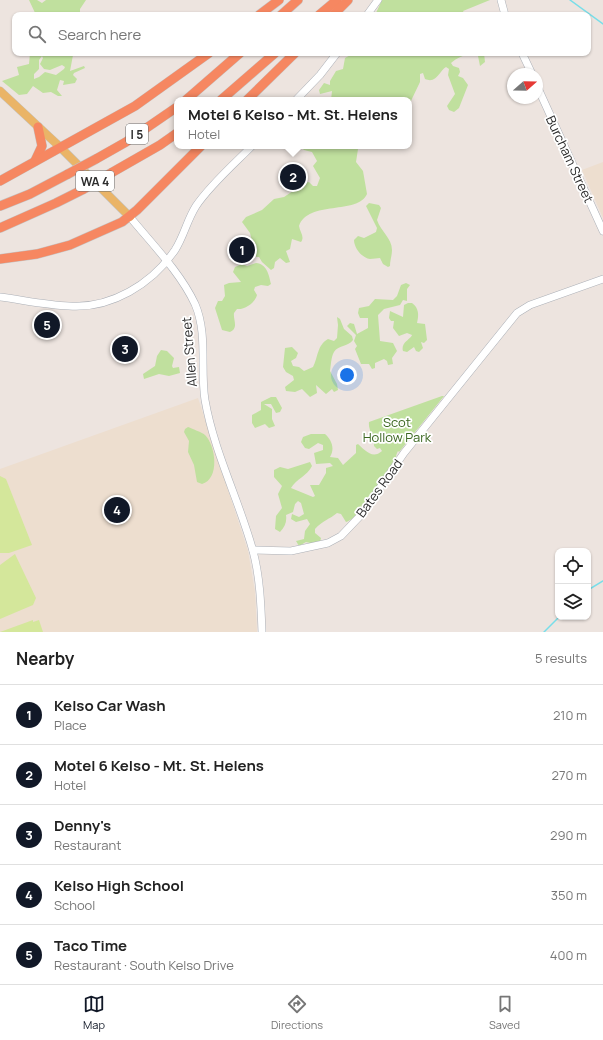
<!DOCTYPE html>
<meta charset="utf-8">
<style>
:root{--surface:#fff;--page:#f6f6f6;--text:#222;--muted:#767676;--line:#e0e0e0;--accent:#111827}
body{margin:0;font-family:Manrope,sans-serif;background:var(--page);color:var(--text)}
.controls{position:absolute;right:12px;bottom:12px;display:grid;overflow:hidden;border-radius:8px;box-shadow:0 1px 3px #0004}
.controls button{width:36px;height:36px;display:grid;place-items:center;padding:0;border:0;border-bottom:1px solid var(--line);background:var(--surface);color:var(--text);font:20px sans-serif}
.compass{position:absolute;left:507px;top:68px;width:36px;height:36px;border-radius:50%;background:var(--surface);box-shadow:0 1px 3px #0004;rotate:70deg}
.you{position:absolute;left:347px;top:375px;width:14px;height:14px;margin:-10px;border:3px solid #fff;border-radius:50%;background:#1a73e8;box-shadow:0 0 0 6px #1a73e833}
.badge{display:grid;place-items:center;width:26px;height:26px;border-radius:50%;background:var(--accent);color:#fff;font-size:13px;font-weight:700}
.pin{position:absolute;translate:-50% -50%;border:2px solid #fff;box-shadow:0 1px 4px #0006}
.popup{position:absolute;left:174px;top:97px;width:238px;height:52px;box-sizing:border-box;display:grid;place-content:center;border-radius:8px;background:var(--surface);filter:drop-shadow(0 1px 3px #0005);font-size:13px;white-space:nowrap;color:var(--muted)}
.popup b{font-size:15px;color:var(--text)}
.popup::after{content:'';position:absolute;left:50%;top:100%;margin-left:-8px;border:8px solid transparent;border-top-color:var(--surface)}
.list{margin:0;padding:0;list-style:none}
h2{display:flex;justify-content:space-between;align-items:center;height:52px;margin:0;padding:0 16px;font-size:17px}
h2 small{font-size:13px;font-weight:400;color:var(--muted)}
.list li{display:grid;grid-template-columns:26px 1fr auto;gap:12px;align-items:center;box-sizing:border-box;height:60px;padding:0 16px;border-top:1px solid var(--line)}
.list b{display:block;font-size:15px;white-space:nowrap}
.list p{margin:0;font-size:13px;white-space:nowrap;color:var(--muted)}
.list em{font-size:13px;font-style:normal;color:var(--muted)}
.icon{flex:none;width:22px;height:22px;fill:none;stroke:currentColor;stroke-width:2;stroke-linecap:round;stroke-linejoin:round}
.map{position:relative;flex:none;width:603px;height:632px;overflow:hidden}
.search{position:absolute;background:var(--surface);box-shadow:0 1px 3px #0004;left:12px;right:12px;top:12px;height:44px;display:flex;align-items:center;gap:10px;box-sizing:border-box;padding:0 14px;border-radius:8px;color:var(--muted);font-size:15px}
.sheet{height:352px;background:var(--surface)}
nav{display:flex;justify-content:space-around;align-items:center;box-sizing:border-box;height:56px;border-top:1px solid var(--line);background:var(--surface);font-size:11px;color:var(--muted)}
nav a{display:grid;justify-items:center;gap:2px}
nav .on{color:var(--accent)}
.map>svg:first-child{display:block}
.education{fill:#eddecf}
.green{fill:#c0e09e;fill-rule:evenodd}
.pitch{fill:#d4e79b}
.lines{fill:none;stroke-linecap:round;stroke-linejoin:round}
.stream{stroke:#78dee9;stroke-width:1.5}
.secondary-casing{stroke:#acb0b7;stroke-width:8}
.primary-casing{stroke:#c4c4c4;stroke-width:9}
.highway-casing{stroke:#c4c4c4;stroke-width:10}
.secondary{stroke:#fff;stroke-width:7}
.primary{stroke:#eab467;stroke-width:8}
.highway{stroke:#f68761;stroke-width:9}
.highway-bridge-casing{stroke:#c4c4c4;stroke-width:10;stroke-linecap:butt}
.highway-bridge{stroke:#f68761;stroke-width:9}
.labels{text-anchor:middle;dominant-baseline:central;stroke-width:3.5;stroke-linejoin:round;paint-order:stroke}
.shield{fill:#fff;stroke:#6b6b6b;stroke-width:1}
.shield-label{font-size:12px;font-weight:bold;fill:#2c2c2c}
.street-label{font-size:13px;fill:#2c2c2c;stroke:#fff}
.park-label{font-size:13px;fill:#3a661f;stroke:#fff}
</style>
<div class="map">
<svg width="603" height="632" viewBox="0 0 603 632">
<rect width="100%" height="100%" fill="#ede4df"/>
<g class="education">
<path d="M603,162V218L582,170Z"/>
<path d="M198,398L248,551L255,592L257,632H0V469Z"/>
</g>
<g class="green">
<path d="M29,0H37L42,3L46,0H86L80,9V15H36Z"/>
<path d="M382,0H490L463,11L465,15H375Z"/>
<path d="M30,53H79L73,55L70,71L84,66L85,68L74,73L73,75L77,79L75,83L63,85L64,81L60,80L57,90L62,96H58L51,92L43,93L33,86L27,94L19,95L2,81L19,75L17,67L29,64ZM42,56L43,58L40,64L44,69L50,70L62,65L65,67L64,69L56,75L45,72L39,77L34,79V74L39,69V60Z"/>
<path d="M354,53H484L485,62L480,66L478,56C469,52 459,56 451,63L453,66L459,68L460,72L458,76L463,78L468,85L459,108L454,112L449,110L447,106L455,94L448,75L449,69L446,67C439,71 437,84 425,79L423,73L420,74V82L409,105V100H331L332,91L320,94L319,90L324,83L330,85V81L336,71L343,69L345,58Z"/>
<path d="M300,146H363L358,149L356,162L363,171L367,194C358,215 308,200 299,226C300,232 305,237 301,242L292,239L290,249L286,251L290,262L286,263L280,258L275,262L274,268L271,270L262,262L259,257H256L250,233L242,222L246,217L262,210L274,199L284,197L305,183L309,182L313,186H317L320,178L313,166L317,161L312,152L304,150Z"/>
<path d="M369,203L379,205L381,208L377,220C381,232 392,238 392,250C392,255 390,261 390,266L388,267L383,264L380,258C377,258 374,259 370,259C362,258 354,248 354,240L358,236L364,238L376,232L377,228L366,206Z"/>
<path d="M256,263C267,264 269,275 271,284L268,286L261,285L255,287L254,290L257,295C255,303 244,310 237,309L234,313C233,320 239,328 230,332L222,330L215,308L218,301H222L225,296L224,285L229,283L241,282L233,272L235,267L242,264L247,266Z"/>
<path d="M406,283L410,285L407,289V301L403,300L400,305L384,309L378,315L380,341L393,343L397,351L392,358L393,364L388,365L387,361L384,359L375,363V368L372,369L369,364H361L355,349L357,346L354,341L356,335L347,326L350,323L354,324L357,334L368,328V318H360L358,313L359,308L369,306L375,299L393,300L397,296L401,285Z"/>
<path d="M408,303H412C419,308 419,315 417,323L425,324L427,340L424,343L421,342L423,348L419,352L416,351L414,347L407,352L403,351C401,342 410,340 412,335L407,333L399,336L393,328L394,321H391L389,318L390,311L403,317L404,305Z"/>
<path d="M337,317L340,319L344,329L352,336L353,340C348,347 338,345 334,352C331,357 331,365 330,371L337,384L338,390L334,392L332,389L326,394L316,385L317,393L310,397L302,389L295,392L286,391L285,387L294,380L293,376L286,372L283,367L285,348L292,347L298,353L296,358L291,361L293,366L299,367L304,371L313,367C318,358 317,345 328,339L334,341L337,338L338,325Z"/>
<path d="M161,350L167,351L174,358L172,366L173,368L179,367L180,373L169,376L159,374L144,379L143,374L155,366L157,356Z"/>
<path d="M442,396H444L399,452L398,451C395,456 396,461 395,466C390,478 357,520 346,522L341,514L337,513C330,519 322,521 315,529V533L321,538L320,542L314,544L306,542L299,546L296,541L304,539L305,531L310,524L307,519L296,522L291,519L292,514L299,517L304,514L301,503L298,501L295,504L293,512L286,515C287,522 285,527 280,532L275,529L276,516L282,508L278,494L282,486L274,477V470L280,467L288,469L310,462L312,466C307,476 296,479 291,488L313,497L315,496L310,485H319L326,473V468L333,466L330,463L316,464L314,453L323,450V445L318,443L309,449L305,448L301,442L303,437L311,434H325C332,440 335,449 330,457L338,458L343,465L356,453V445L358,444C364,449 372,460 382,451L380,448L377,449L374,446C374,437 368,430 369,422Z"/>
<path d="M271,397H276L282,408L280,412L276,413L271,404H264L272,409V419L275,426L269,428L265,424L255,428L252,423V415L261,410V402Z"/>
<path d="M188,427C191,428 203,433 205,435C216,446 220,479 202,484L197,482L194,465L188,452L189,441L184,432L185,429Z"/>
</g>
<g class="pitch">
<path d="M0,476L6,479L32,545L9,553H0Z"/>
<path d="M15,554L36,598L33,605L0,619V565Z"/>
<path d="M33,620V622L39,620L43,632H0Z"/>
</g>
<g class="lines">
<g class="stream">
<path d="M570,0L603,24"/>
<path d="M588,590L603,581"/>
<path d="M544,632L559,617"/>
</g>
<defs>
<g id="secondary">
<path d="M501,0L505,15"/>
<path d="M367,15L378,0"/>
<path d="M522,53L532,74"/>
<path d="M537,86L603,231"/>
<path d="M296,100L320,75L337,53"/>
<path d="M130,217C152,244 180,272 195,304C208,334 200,369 205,400C214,452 239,500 253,551C260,577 261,605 262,632"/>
<path d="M0,297C23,300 46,305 69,306C111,309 152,284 175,250C184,236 187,220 196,206C210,185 234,164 252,146"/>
<path d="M253,550L291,551L328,543L341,536L361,515L404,453L517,313L530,305L603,279"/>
</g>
<path id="primary" d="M0,91L60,147L130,217"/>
<g id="highway">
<path d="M259,15L279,0"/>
<path d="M281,15L298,0"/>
<path d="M319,15L337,0"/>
<path d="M333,15L348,0"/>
<path d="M186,100L240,53"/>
<path d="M221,100L275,53"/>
<path d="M247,100L295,53"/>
<path d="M96,159L126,142L177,107"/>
<path d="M35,161L42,146L38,127"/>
<path d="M111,173L160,145L177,133"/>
<path d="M0,181L135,106L209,53"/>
<path d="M0,206L30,194L68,174"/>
<path d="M0,228L56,203L84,189"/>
<path d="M0,259L37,254L70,245L122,222L137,210L201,146"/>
</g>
</defs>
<use href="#secondary" class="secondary-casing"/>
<use href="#primary" class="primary-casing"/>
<use href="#highway" class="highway-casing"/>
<use href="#secondary" class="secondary"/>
<use href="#primary" class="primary"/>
<use href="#highway" class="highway"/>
<defs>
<g id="highway-bridge">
<path d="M68,174L96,159"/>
<path d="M84,189L111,173"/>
</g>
</defs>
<use href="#highway-bridge" class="highway-bridge-casing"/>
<use href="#highway-bridge" class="highway-bridge"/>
</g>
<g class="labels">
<g class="shield">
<rect x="126" y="124" width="22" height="20" rx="3"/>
<rect x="76" y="171" width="38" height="20" rx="3"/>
</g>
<g class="shield-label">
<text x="137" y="134">I 5</text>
<text x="95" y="181">WA 4</text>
</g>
<g class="street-label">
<text transform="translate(570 159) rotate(65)">Burcham Street</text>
<text transform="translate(189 352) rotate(-95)">Allen Street</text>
<text transform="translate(379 488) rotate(-54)">Bates Road</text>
</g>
<g class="park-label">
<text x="397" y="422">Scot<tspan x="397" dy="15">Hollow Park</tspan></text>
</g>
</g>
</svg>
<div class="controls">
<button><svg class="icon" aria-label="locate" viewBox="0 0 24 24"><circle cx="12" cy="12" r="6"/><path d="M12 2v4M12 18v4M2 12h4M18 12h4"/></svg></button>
<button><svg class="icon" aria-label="layers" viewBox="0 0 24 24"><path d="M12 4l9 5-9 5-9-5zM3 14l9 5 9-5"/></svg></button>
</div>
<svg class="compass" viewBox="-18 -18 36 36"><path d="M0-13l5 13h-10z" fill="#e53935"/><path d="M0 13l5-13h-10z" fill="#767676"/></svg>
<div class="you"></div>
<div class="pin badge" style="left:242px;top:250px">1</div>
<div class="pin badge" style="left:293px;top:177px">2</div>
<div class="popup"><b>Motel 6 Kelso - Mt. St. Helens</b>Hotel</div>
<div class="pin badge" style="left:125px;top:349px">3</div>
<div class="pin badge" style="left:117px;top:510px">4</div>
<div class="pin badge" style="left:47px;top:325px">5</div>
<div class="search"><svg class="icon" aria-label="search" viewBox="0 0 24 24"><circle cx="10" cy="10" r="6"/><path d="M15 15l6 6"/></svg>Search here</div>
</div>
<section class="sheet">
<h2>Nearby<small>5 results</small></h2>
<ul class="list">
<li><span class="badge">1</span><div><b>Kelso Car Wash</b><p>Place</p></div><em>210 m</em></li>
<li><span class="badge">2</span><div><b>Motel 6 Kelso - Mt. St. Helens</b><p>Hotel</p></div><em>270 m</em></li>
<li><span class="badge">3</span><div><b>Denny's</b><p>Restaurant</p></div><em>290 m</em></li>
<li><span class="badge">4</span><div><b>Kelso High School</b><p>School</p></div><em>350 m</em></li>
<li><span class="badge">5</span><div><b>Taco Time</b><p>Restaurant · South Kelso Drive</p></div><em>400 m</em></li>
</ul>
</section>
<nav>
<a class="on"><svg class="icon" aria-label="map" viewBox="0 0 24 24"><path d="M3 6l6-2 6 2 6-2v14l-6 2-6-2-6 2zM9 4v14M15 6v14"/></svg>Map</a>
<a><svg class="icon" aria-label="directions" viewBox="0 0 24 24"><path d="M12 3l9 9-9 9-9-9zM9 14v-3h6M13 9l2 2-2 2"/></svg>Directions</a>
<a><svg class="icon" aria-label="saved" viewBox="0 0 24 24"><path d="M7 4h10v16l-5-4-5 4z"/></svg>Saved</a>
</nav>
